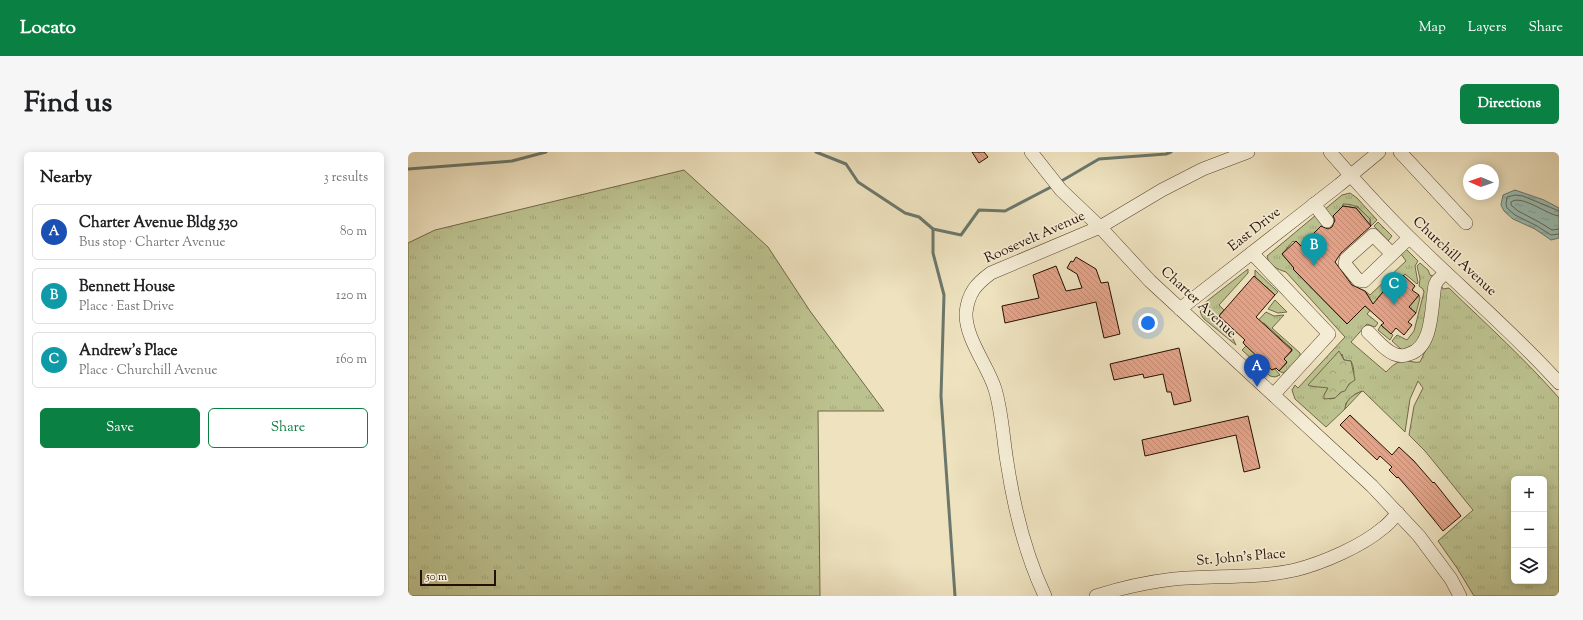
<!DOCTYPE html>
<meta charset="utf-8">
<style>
:root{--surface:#fff;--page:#f6f6f6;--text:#202124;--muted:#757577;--line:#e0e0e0;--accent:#0b8043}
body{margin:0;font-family:"Sorts Mill Goudy",serif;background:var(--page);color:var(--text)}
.controls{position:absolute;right:12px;bottom:12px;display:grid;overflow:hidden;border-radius:6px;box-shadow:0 2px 10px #0003}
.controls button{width:36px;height:36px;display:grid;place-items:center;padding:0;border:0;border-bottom:1px solid var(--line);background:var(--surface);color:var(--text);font:20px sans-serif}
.compass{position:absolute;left:1055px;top:12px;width:36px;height:36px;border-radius:50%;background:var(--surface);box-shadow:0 2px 10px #0003;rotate:272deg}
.scale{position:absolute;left:12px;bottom:10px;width:76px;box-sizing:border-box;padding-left:4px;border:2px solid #260f00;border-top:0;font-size:11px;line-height:14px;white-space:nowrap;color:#260f00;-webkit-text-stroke:3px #f4ecd5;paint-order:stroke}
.you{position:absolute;left:740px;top:171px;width:14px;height:14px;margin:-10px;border:3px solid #fff;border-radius:50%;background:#1a73e8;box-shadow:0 0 0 6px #1a73e833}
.badge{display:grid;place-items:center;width:26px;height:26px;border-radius:50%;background:var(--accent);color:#fff;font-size:13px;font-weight:700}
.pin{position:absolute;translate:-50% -33px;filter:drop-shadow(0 1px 2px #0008)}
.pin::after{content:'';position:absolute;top:21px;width:14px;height:12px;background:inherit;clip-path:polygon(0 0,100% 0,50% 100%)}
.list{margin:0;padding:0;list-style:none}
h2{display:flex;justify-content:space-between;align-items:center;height:52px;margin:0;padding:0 16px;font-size:17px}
h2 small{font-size:13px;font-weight:400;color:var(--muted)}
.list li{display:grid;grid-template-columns:26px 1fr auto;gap:12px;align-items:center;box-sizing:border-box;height:56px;margin:0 8px 8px;padding:0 8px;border:1px solid var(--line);border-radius:6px}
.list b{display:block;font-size:15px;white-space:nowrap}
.list p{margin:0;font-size:13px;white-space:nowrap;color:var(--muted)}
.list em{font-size:13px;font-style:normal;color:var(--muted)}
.actions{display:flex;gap:8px;padding:12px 16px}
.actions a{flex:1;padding:9px 0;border:1px solid var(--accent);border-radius:6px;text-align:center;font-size:14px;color:var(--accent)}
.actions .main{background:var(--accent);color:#fff}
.icon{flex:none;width:22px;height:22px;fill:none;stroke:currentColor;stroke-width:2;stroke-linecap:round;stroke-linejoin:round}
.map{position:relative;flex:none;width:1151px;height:444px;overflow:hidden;border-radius:6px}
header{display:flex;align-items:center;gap:24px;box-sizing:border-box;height:56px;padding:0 20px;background:var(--accent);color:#fff}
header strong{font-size:19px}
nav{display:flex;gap:22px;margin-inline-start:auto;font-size:14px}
.intro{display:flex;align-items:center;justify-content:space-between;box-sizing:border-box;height:96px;padding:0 24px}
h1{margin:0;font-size:28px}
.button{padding:10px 18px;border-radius:6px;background:var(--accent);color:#fff;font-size:14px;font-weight:700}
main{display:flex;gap:24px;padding:0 24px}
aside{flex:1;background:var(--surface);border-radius:6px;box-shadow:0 2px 10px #0003}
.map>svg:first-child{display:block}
.grass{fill:url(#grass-tufts);stroke:#716848;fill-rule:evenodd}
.forest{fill:url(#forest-crowns);stroke:#716848}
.garden{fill:url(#garden-dots);stroke:#716848}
.water{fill:url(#water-ripples);stroke:#6b776b}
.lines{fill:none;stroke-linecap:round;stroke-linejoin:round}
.shore{stroke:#60665a;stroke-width:1}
.stream{stroke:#6b776b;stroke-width:3}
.building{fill:url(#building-back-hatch);stroke:#260f00}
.minor-casing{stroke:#584430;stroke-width:14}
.minor{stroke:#f4ecd5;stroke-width:13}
.labels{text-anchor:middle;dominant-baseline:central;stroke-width:3.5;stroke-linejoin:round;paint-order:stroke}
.street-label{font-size:14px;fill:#260f00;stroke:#f4ecd5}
</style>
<header>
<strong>Locato</strong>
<nav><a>Map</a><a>Layers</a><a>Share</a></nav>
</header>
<div class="intro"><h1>Find us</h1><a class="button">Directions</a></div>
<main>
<aside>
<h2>Nearby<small>3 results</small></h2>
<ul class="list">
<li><span class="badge" style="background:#1a4fb4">A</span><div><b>Charter Avenue Bldg 530</b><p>Bus stop · Charter Avenue</p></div><em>80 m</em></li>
<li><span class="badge" style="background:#0f9aa8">B</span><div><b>Bennett House</b><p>Place · East Drive</p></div><em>120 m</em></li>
<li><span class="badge" style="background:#0f9aa8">C</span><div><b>Andrew's Place</b><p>Place · Churchill Avenue</p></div><em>160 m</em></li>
</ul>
<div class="actions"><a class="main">Save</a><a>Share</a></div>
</aside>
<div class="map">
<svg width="1151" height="444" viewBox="0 0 1151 444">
<defs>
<pattern id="grass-tufts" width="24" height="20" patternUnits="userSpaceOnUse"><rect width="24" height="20" fill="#bcc28f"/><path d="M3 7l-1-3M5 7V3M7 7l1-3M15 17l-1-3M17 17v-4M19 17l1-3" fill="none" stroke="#a1a67a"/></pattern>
<pattern id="forest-crowns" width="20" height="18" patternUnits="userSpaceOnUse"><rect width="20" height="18" fill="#bcc28f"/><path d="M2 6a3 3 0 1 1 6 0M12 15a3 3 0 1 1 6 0" fill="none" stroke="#a1a67a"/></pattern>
<pattern id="garden-dots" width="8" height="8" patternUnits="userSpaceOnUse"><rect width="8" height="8" fill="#bcc28f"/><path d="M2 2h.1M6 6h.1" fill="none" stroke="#a1a67a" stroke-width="1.8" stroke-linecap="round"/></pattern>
<pattern id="water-ripples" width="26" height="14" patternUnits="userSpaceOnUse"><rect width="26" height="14" fill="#99bdb3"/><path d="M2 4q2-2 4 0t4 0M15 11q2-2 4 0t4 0" fill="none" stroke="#84a198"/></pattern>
<pattern id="building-back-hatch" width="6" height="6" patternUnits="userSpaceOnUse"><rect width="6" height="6" fill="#e3a389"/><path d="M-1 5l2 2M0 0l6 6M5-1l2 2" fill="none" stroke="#c38b74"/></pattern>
</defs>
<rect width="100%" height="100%" fill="#eee2bf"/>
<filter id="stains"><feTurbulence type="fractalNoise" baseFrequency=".005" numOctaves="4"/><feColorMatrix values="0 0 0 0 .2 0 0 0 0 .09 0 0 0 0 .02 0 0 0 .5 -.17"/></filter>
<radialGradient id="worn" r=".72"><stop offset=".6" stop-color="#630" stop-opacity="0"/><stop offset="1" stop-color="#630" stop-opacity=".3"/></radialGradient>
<g class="grass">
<path d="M276,18L360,95L402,159L476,259H410L412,444H0V91L27,78Z"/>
<path d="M942,41L949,46L969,68L963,74L962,67L949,54L934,56L930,61L923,68L916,58L934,43Z"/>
<path d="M908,63L916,72L893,94L885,89L874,102L886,116L885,117L939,172L961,150V145L957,139L962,143L998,109L993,102L998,97L1010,109L1007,114L1010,131L1009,132L997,122L983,138L979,135L968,148L970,149L959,162L970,171L967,175L959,172L943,190L978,220C984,214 990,208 998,209C1004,209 1006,211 1012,210L1021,191L1033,133L1035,137L1041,136C1079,173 1117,207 1151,246V444H1066L1049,416L1030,389L1065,358L1017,299L1001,283L1006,254L1015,236L1010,229L1002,247L997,280L955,239L947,242L938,251L937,257L918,275L887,247L884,238L887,233L890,236L937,185L878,120C869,117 861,114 859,104ZM934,202L936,208L943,209C952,228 938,235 927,246L922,247L916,243L920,236L914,234H903ZM1106,327H1136V429H1106Z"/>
<path d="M970,70L984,84L980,89L966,74Z"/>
<path d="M1012,111L1020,118L1022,123L1025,124C1022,142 1019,184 1003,195C1001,197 997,197 994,198L984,189L989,183L999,188L1006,179L1016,140L1015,137L1011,134L1012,127L1009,114Z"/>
<path d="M840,117V121L811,153L816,158L812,162L817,170L831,177L824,185L828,193L796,167C792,162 791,158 794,153Z"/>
<path d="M847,118L870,140L867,143L847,125Z"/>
<path d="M1011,143L1012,146L1008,161L1001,155Z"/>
<path d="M867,148L879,160L870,161L860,157Z"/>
<path d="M858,160L866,164L876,163L864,176L892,201V205L880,219L879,218L875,221L871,219L879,211L876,207L884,199V197L856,171L845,174Z"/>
<path d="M973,173L985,183L982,188L970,178Z"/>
<path d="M838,194L865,217H867L872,223L867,225L862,224L834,198Z"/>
</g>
<g class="forest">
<path d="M931,199L936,208L943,209L947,228L941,232L937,239L933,240L927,246L916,247V243L920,236C914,235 904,235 900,233Z"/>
<path d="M954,239L937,257C938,247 945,243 954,239Z"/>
</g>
<path class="garden" d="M935,52C950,52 952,58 962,67V73L949,57L935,54L934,56Z"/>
<path class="water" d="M1107,38L1136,48L1151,56V86L1143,88L1127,77L1105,67L1096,59L1093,53L1095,43Z"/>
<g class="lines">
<g class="shore">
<path d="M1151,59L1115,44L1107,43L1099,45L1098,52L1099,56L1107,63L1129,74L1143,83L1151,82"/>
<path d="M1151,64C1139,63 1114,42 1103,50V53L1110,59L1131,70L1144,78L1151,77"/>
</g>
<g class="stream">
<path d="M408,0L438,12L450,30L497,61L511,65L525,77L553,83L571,58L597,59L645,34"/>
<path d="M0,17L104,9L138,0"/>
<path d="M650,31L691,7L758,2L763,0"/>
<path d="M525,77V101L536,143L533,244L547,444"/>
</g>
</g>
<g class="building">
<path d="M564,0H576L580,5L571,11Z"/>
<path d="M935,54L948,56L963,74L933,101L927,110L944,133L957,139L965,152L979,135L983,138L995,123L1007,134L1004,138L1011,143L1001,155L1008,161L1000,170L1004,173L996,183L988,176L983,182L973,173L976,171L957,154L939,172L885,117L886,116L874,102L888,89L893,94L913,74L920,77L924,75L927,68L925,64Z"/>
<path d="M668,105L688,117L693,131L700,130L712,182L696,186L688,150L597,171L594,154L631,146L625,123L648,114L658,139L674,136L669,122L659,116L663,109L665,110Z"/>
<path d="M846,124L867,143L848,165L884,198L876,207L879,210L871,219L868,216L864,218L855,210L836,192L835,190L837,188L811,164Z"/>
<path d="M771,196L783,249L766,253L763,240H759L755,222L736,226L735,222L706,228L702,212Z"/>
<path d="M942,263L984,303L991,295L1006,309L1025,331L1026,330L1053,364L1035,379L1005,342L990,325L989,326L981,318L984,315L972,304L969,308L932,273Z"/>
<path d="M840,264L852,316L836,320L828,283L737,304L734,288Z"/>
</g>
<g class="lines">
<defs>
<g id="minor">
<path d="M623,0L653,38L692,75L742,129L964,334L1011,384L1043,427L1052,444"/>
<path d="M922,0C949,31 977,62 1007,91C1055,138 1106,181 1151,231"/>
<path d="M992,0L1058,71"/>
<path d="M906,52L919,69"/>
<path d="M844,101L921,182L866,242"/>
<path d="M984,102L965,83L938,107L937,112L950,128L956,129L1001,86"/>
<path d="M772,157L931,33L971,0"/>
<path d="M960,180C968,187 976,198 986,202C991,204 997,204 1001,202C1026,195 1023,153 1027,133L1029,129L1037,121"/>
<path d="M637,444C617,402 606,356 599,310C595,286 594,260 587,237C580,214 557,186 558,161C560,141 568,132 583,121L692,75L754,38L795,17L840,0"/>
<path d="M688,444C713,436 740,430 766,427C806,423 847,427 887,418C915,411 954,394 975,376C981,372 985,366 990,361"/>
</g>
</defs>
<use href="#minor" class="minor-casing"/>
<use href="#minor" class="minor"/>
</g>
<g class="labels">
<g class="street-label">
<text transform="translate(847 78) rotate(-38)">East Drive</text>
<text transform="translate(627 86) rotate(-24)">Roosevelt Avenue</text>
<text transform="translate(1046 105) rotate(43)">Churchill Avenue</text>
<text transform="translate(790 151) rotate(43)">Charter Avenue</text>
<text transform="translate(833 406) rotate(-5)">St. John's Place</text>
</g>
</g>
<rect width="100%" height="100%" filter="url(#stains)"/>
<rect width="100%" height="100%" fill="url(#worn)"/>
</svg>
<div class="controls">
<button>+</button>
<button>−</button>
<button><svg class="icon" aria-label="layers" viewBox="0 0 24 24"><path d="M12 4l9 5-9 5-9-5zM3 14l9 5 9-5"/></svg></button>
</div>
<svg class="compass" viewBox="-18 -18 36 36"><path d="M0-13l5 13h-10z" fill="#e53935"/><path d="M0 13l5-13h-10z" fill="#757577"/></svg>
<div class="scale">50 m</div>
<div class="you"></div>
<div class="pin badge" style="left:849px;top:235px;background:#1a4fb4">A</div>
<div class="pin badge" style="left:906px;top:114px;background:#0f9aa8">B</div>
<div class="pin badge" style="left:986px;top:153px;background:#0f9aa8">C</div>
</div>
</main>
